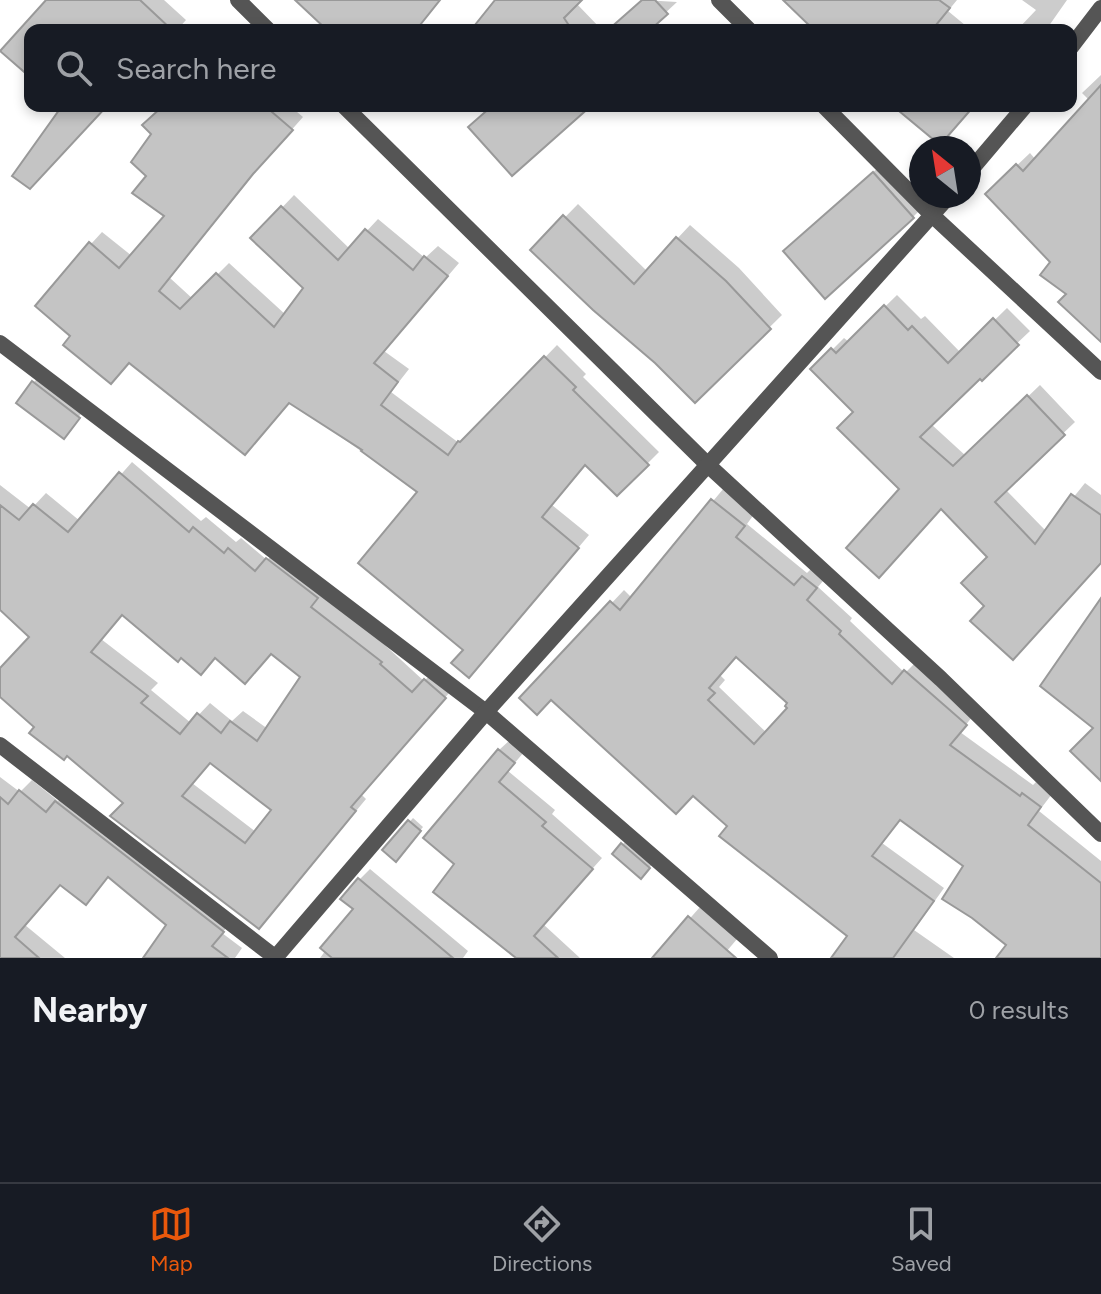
<!DOCTYPE html>
<style>
:root{--surface:#171b24;--page:#20242c;--text:#f1f3f6;--muted:#9ea1a6;--line:#363941;--accent:#ea580c}
body{margin:0;font-family:Figtree,sans-serif;background:var(--page);color:var(--text)}
.compass{position:absolute;left:909px;top:136px;width:72px;height:72px;border-radius:50%;background:var(--surface);box-shadow:0 4px 12px #0003;rotate:330deg}
.list{margin:0;padding:0;list-style:none}
h2{display:flex;justify-content:space-between;align-items:center;height:104px;margin:0;padding:0 32px;font-size:34px}
h2 small{font-size:26px;font-weight:400;color:var(--muted)}
.icon{flex:none;width:44px;height:44px;fill:none;stroke:currentColor;stroke-width:2;stroke-linecap:round;stroke-linejoin:round}
.map{position:relative;flex:none;width:1101px;height:958px;overflow:hidden}
.search{position:absolute;background:var(--surface);box-shadow:0 4px 12px #0003;left:24px;right:24px;top:24px;height:88px;display:flex;align-items:center;gap:20px;box-sizing:border-box;padding:0 28px;border-radius:16px;color:var(--muted);font-size:30px}
.sheet{height:224px;background:var(--surface)}
nav{display:flex;justify-content:space-around;align-items:center;box-sizing:border-box;height:112px;border-top:2px solid var(--line);background:var(--surface);font-size:22px;color:var(--muted)}
nav a{display:grid;justify-items:center;gap:4px}
nav .on{color:var(--accent)}
.map>svg:first-child{display:block}
.shadow{fill:#0003;fill-rule:evenodd}
.building{fill:#c4c4c4;stroke:#999;stroke-width:2;fill-rule:evenodd}
.lines{fill:none;stroke-linecap:round;stroke-linejoin:round}
.minor{stroke:#555;stroke-width:16}
</style>
<div class="map">
<svg width="1101" height="958" viewBox="0 0 1101 958">
<rect width="100%" height="100%" fill="#fff"/>
<g class="shadow">
<path d="M49,0H164L186,20L177,30H30V75L3,51Z"/>
<path d="M497,0H579L576,3L602,30H474Z"/>
<path d="M644,0L677,2L647,30H610Z"/>
<path d="M797,0H957L948,11L971,30H816Z"/>
<path d="M1022,0H1067L1046,30H1017L1036,10Z"/>
<path d="M1101,75V337L1069,293L1053,261L987,194L1030,153L1036,160L1090,101L1082,93Z"/>
<path d="M165,106H290L303,117L265,160L170,278L193,299L229,263L286,315L306,288L253,238L294,195L350,249L378,219L425,258L438,246L459,263L384,351L409,369L391,392L459,443L473,432L557,345L586,374L583,377L659,452L617,494L586,463L552,505L589,535L481,663L419,492L290,401L130,361L73,336L91,244L102,232L132,256L167,216L149,176L154,134Z"/>
<path d="M887,160L926,204L913,217L798,238Z"/>
<path d="M578,204L647,271L690,225L739,268L782,315L695,401L656,361L533,250Z"/>
<path d="M897,295L921,319L925,316L961,353L1007,308L1030,331L931,424L966,456L1040,385L1075,422L1005,489L1045,530L1042,533L1090,573L987,606L990,557L942,507L902,489L856,412L813,369L844,338L849,342Z"/>
<path d="M42,374L85,409L68,430L34,382Z"/>
<path d="M132,462L201,521L206,517L236,542L241,538L267,560L279,548L424,681L437,669L456,685L361,794L366,799L270,915L126,802L0,694V671L31,637L0,607V485L31,509L46,493L80,521ZM123,613L216,656L271,652L303,676L268,729L243,711L232,721L210,703L191,723L151,690L158,683L101,639ZM210,762L274,810L256,832L192,783Z"/>
<path d="M1085,483L1101,495V559L1052,524Z"/>
<path d="M724,488L755,513L747,524L807,573L815,565L828,575L818,587L852,618L850,621L905,673L918,660L977,711L960,732L1033,785L1036,782L1052,794L1039,811L1101,861V958H999L1009,945L966,865L902,818L882,843L944,888L914,930L954,958H843L850,936L693,793L551,697L522,698L624,590L632,598ZM737,655L790,703V707L767,733L719,687L725,680L719,674Z"/>
<path d="M510,740L524,752L508,771L555,810L552,814L602,858L543,924L580,958H519L456,864L499,750Z"/>
<path d="M0,777L20,792L32,780L58,801L68,791L234,919L222,933L242,948L235,958H145L169,925L109,876L97,891L61,883L25,925L65,958H0Z"/>
<path d="M413,818L423,827L396,859L385,850Z"/>
<path d="M631,836L657,859L649,868L622,845Z"/>
<path d="M370,869L468,951L463,958H320L356,909L359,880Z"/>
<path d="M700,907L737,939L721,958H655Z"/>
</g>
<g class="building">
<path d="M46,0H140L172,30H30V77L0,51Z"/>
<path d="M295,0H440L416,30H327Z"/>
<path d="M495,0H582L564,18L572,30H471Z"/>
<path d="M642,0H655L668,14L650,30H608Z"/>
<path d="M783,0H939L950,8L932,30H814Z"/>
<path d="M1101,85V342L1058,302L1066,294L1040,275L1050,262L985,194L1016,164L1023,171Z"/>
<path d="M62,106H107L30,189L12,176Z"/>
<path d="M163,106H265L293,130L253,174L159,291L180,309L216,273L274,327L303,288L250,238L281,206L338,260L365,229L413,270L424,256L448,276L374,363L398,382L381,405L448,455L458,441L460,442L544,356L576,387L573,390L649,465L617,496L585,465L542,517L579,548L469,678L451,663L463,650L358,563L417,492L361,451L362,450L289,403L245,455L129,363L111,384L63,345L70,336L35,306L89,242L119,268L164,216L132,193L146,176L131,162L151,134L142,125Z"/>
<path d="M492,106H591L512,176L468,127Z"/>
<path d="M893,106H974L940,145Z"/>
<path d="M873,172L914,218L825,299L783,251Z"/>
<path d="M563,215L634,284L676,237L726,281L771,329L695,403L655,363L593,310L530,250Z"/>
<path d="M884,305L908,330L912,326L948,363L993,318L1019,345L982,381L980,379L920,437L953,466L1027,395L1065,435L995,502L1035,544L1071,494L1101,515V563L1013,660L970,621L984,606L961,583L987,557L941,509L879,578L846,548L899,489L837,428L853,412L810,369L831,348L836,353Z"/>
<path d="M32,381L80,418L64,439L16,403Z"/>
<path d="M119,472L189,532L193,527L224,553L228,548L255,571L266,558L318,598L311,607L382,662L380,664L412,692L424,679L446,698L351,807L356,811L259,929L110,816L123,803L67,756L64,760L29,733L34,727L0,697V668L29,637L0,610V505L19,520L33,504L68,532ZM122,615L178,662L181,658L201,675L215,658L245,684L271,654L300,677L257,741L230,721L221,733L197,713L180,734L141,703L148,696L91,652ZM210,763L271,810L245,843L182,796Z"/>
<path d="M711,499L745,526L736,537L794,585L802,576L817,588L807,600L841,631L839,634L892,684L904,670L967,725L950,745L1020,796L1022,793L1041,807L1028,825L1101,883V958H996L1006,945L972,918L942,899L963,866L900,820L872,856L934,901L893,958H831L847,936L719,836L727,826L693,796L676,814L551,700L537,715L519,698L610,601L620,610ZM736,657L787,703L785,706L787,708L754,744L708,700L715,693L709,688Z"/>
<path d="M1101,598V781L1070,751L1093,728L1040,686Z"/>
<path d="M498,749L515,763L499,782L546,822L542,826L593,869L534,936L558,958H516L433,892L454,864L423,838Z"/>
<path d="M19,790L46,812L55,801L224,932L212,946L228,958H143L166,925L108,877L86,905L60,885L15,937L39,958H0V797L8,804Z"/>
<path d="M408,820L421,831L396,862L382,850Z"/>
<path d="M621,843L650,868L641,879L612,854Z"/>
<path d="M358,878L453,958H332L320,948L353,909L340,899Z"/>
<path d="M688,916L736,958H652Z"/>
</g>
<g class="lines">
<g class="minor">
<path d="M238,0L268,30"/>
<path d="M719,0L749,30"/>
<path d="M1071,47L1101,8"/>
<path d="M344,106L709,466L941,679L1101,834"/>
<path d="M824,106L932,215L1101,372"/>
<path d="M969,172L1025,106"/>
<path d="M0,343L486,712L770,958"/>
<path d="M0,745L276,958"/>
<path d="M275,958L486,712L949,196"/>
</g>
</g>
</svg>
<svg class="compass" viewBox="-18 -18 36 36"><path d="M0-13l5 13h-10z" fill="#e53935"/><path d="M0 13l5-13h-10z" fill="#9ea1a6"/></svg>
<div class="search"><svg class="icon" aria-label="search" viewBox="0 0 24 24"><circle cx="10" cy="10" r="6"/><path d="M15 15l6 6"/></svg>Search here</div>
</div>
<section class="sheet">
<h2>Nearby<small>0 results</small></h2>
<ul class="list">
</ul>
</section>
<nav>
<a class="on"><svg class="icon" aria-label="map" viewBox="0 0 24 24"><path d="M3 6l6-2 6 2 6-2v14l-6 2-6-2-6 2zM9 4v14M15 6v14"/></svg>Map</a>
<a><svg class="icon" aria-label="directions" viewBox="0 0 24 24"><path d="M12 3l9 9-9 9-9-9zM9 14v-3h6M13 9l2 2-2 2"/></svg>Directions</a>
<a><svg class="icon" aria-label="saved" viewBox="0 0 24 24"><path d="M7 4h10v16l-5-4-5 4z"/></svg>Saved</a>
</nav>
